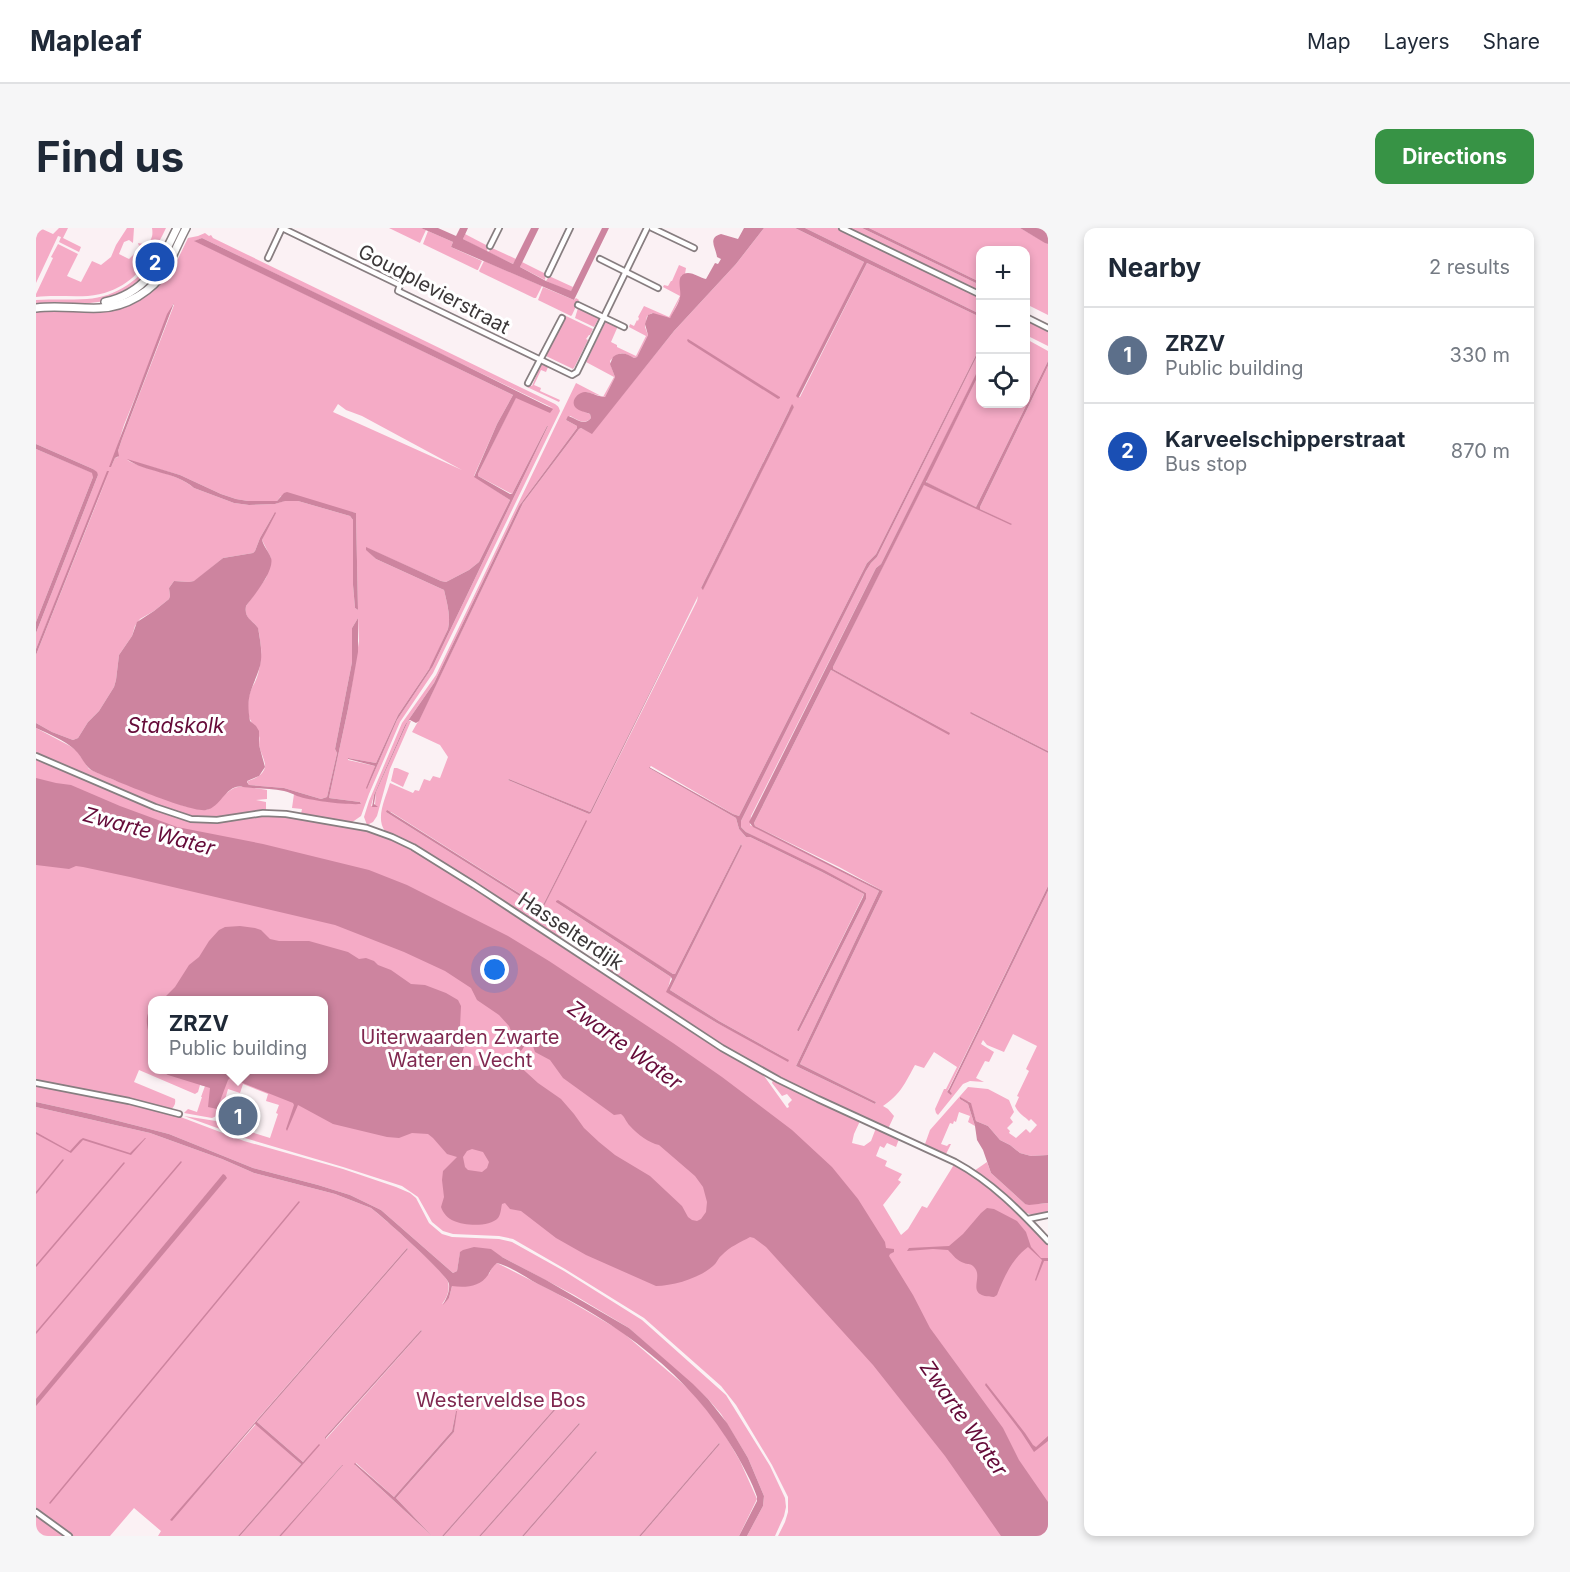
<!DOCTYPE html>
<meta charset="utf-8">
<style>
:root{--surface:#fff;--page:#f6f6f7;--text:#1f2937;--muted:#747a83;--line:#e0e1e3;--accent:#379345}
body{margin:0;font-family:Inter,sans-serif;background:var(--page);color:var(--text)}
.controls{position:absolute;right:18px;top:18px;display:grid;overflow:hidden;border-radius:12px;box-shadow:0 3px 9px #0003}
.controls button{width:54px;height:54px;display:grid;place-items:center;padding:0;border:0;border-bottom:2px solid var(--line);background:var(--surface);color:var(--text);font:30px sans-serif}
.you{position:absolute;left:459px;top:742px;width:21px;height:21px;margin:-15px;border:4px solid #fff;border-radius:50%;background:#1a73e8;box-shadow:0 0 0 9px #1a73e833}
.badge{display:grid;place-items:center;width:39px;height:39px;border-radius:50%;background:var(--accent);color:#fff;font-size:20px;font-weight:700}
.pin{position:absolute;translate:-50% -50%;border:3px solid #fff;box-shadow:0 2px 6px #0006}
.popup{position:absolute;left:112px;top:768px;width:180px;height:78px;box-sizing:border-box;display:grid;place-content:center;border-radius:12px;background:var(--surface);filter:drop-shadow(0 2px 4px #0005);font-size:20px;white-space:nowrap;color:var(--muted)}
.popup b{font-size:22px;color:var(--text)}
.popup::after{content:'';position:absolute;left:50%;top:100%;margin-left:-12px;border:12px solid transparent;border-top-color:var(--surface)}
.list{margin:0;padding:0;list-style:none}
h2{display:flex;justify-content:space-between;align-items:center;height:78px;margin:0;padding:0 24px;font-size:26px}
h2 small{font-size:20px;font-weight:400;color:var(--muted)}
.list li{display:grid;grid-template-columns:39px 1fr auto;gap:18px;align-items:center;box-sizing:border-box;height:96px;padding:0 24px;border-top:2px solid var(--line)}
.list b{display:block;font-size:22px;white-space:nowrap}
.list p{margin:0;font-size:20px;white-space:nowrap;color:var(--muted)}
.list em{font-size:20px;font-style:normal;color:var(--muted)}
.icon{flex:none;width:33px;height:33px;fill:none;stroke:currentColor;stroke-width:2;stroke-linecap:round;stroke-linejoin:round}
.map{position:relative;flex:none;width:1012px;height:1308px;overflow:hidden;border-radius:12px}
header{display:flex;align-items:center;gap:36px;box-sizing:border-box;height:84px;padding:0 30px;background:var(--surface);border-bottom:2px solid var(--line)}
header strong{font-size:28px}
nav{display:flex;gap:33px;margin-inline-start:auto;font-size:21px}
.intro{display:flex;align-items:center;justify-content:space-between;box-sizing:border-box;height:144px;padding:0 36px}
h1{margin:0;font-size:42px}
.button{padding:15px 27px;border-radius:12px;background:var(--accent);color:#fff;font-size:21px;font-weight:700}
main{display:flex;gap:36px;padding:0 36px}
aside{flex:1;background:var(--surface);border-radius:12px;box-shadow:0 3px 9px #0003}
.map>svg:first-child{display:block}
.green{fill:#f5abc6;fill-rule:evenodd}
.water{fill:#cd849f;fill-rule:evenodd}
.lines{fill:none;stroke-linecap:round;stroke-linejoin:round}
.stream{stroke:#cd849f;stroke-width:1.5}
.street-casing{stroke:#877e80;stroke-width:8}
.secondary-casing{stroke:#877e80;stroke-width:10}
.street{stroke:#fff;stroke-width:4.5}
.secondary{stroke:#fff;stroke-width:7}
.labels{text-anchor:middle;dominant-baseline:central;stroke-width:6;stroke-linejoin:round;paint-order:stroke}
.street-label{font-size:20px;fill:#3b3738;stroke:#fff}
.park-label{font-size:20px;fill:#802850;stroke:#fff}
.water-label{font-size:21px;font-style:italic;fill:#650b39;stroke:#fff}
</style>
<header>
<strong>Mapleaf</strong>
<nav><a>Map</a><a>Layers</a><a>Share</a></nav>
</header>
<div class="intro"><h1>Find us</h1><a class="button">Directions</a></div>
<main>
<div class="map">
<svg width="1012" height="1308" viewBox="0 0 1012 1308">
<rect width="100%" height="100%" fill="#fbf1f4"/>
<g class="green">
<path d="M0,0H4L17,6L23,0H32L27,10L45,19L43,24L23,14L25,9L22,8L0,55Z"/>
<path d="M91,0H98L97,15L93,12L88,14L83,26L93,31L99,25L103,18L102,15C113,18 118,11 116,0H130C113,35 95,64 52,68C35,69 17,67 0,69V66L17,30L15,29L22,16L42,26L31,48L45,54L56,33L65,37L75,29L80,17Z"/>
<path d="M353,0H385L390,2L384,15Z"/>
<path d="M728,0H759L828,34L761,169H764L831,35L944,89V119L840,326L831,335L703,588L697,586L615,538L613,540L700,590L703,601L710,609H714L786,644L828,666L761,802L763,803L830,671V665L710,604L705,599V593L830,343L835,335L841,329L944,122V139L845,336L840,340L715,588L714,597L718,599L843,663L760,838L839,876L840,874L764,836L847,663L803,639L719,598L718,595L795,442L914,505L797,441V439L888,256L976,297L944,281V279L1012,138V523L935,484L937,487L1012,525V658L911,864L916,867L914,863L1012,663V927L995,928L984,925L974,917L964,912L952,898L940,893L934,874L924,871L932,876L939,898L932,894L934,888L923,884L920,894L918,893L917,896L914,895L905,916L911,918L913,916H915L910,926C903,927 892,921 889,916L894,902L932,859L952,861L973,872L978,884L974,890L977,894L971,900L974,903L973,905L980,910L990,901L994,905L1001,897L995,891L993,893C988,888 982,885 979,878L983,869L981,868L993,843L990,841L1001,818L977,806L968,824L951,817L947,812L945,816L958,824L953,834L949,833L940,850L948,854L934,853L927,856L902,887L900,885L899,881L908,861H910L921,839L898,824L888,840L879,837C869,855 865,866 847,878L852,881L858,888L852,901C797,876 741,850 688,819C646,794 606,766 565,739L567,736L566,734L555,729L561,718L546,708L543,710L540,708L538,710L529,704L524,711L386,623L349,603C339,590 350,569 354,555L377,565L379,562L383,563L388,551L394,553L397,548L404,550L412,529L404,517L376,504L384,490L487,275L543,201L545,200L556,205L638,103L700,36ZM758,178L667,361H666L665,360L753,182ZM662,368L661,373L555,585L553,586L472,552L473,551L554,584ZM350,584H355L505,679L508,675L550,592L506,682ZM705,616L706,618L634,762L683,793L753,832L681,795L631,764L635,749L520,674L637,746H639Z"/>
<path d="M769,0H801L944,69V86Z"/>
<path d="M813,0H826L944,57V63Z"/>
<path d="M833,0H984L1012,16V87L990,76V22H945L944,54Z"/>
<path d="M392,3L417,14L415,19L446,33L442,42H441L387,16Z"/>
<path d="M142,5L145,7L127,42L111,59L95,69L94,68L119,46L124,40Z"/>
<path d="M169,5L173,8L175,7L177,10L519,176C522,178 523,179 524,183L397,445L364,494L333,566L325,588L315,595L265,586L266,581L256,580L258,566L287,573L325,576L324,574L293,570L312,481L323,413L322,390L316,400V434L299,521L301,525L291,569L285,571L248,560L213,557L211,553C218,551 227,548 229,539C230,534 224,523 223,517C223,514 224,511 223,508C220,496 211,495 212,478C212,469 214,463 218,456C223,448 226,429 225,420C224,414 224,407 222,401C218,391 208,393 210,378L230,350L235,330L226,312L239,284L224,310L219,323L217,325L187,330L159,353L153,354L138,353L133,360L134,368L133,371L118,383L104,391L99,398L96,408L83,427L80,452L78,459L63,483L52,494L42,510L37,512L16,504L0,495V427L73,244L0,421V405L62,247L57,241L0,216V84L64,82L97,72L132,43L137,36L139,37L152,10L162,8ZM166,10L517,180L480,169L442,246V248L476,266L511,198H512L397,438L361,492L331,561L339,538L312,532V530L340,535L362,487L395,438L412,401C415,388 411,375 408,362L340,331L333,324L331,320L405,353L410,354L433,342L443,334L474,272L438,248L461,196L477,167L159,13ZM137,76L138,77L86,211L82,223V229L79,230L75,239L88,197ZM302,176L310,182L326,188L426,242L297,184ZM91,232L144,247L185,266L200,271L212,273H241L245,268L320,285L322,382L319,380L317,357V292L314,288L262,273H248L239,276L213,277L198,275L158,260C140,244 111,243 91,232Z"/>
<path d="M429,6L452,18L451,24L427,11Z"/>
<path d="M456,20L480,31L477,36L452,24Z"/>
<path d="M122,24L113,41L116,43L101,57L70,73L46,76L0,77V72C17,71 34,72 51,71C81,69 107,50 122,24Z"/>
<path d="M448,33L506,58L500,70H498L444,44L443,43Z"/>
<path d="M486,34L510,46L509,52L484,39Z"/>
<path d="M643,37L650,40L649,46L645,48V68L635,89L632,91L616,85L611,88L609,99L612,107L601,129L598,130C587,124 583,123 574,133L575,138L579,149L569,169L550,164L538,173C539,181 547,183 554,186L555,190C548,198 541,191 534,188L530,192L541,198V200L483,278L398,455L369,497L338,567L335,578L339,577L340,564L372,493H375L354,541L341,588L337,594L331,597L328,589L333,573L366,495L400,447L540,155L567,169L578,149L550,134L570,93L582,98L575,114L581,117V119L600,128L610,108L593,99L594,96L598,98L601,92L602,93L603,90L602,89L608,78L633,89L644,68L627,59L628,57L632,58L635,53H636Z"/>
<path d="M513,48L537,59L535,64L510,53Z"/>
<path d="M507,59L538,72L540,70L543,72L536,87L535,88L502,72Z"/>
<path d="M542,80L563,90L558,99L539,90Z"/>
<path d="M528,87L557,101L554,107H553L550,111L552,112L539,138L537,141L510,128L528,91L526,90Z"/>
<path d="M990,91L1012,102V118L994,109L992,112L1012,123V133L940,279L891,255L890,252L944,144L945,176H990Z"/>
<path d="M504,136L512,139L510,144L505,142L498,157L505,160L504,163L524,172L523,174L491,159L492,156L496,158L503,141L502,140Z"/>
<path d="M0,221L57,245V249L0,394Z"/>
<path d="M0,500L34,518L41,523L53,541L76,551L148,578L170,582C182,577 190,561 202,559C208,558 224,561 231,562V571L220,572L230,574V583L180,590L155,589L129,581L0,526Z"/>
<path d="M0,530L85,568L151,592L164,594H182L226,588L247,587L328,602L353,609L403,638L669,813L726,845L751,880L753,879L752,876L756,872L751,866L746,868L736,855L737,852L824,893L818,906L816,915L828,918L835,913L840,900L863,911L860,919L851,915L848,920L844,918L840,928L851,933L849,938L866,946L862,952L865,954L847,977L865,1007L872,1001L886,978L891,980L919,935L951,956L992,993L1012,1015V1030H1005L1012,1032V1308H742L749,1294L752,1284V1269L736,1237L700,1177L685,1158L608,1090L529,1041L477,1011L463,1008L417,1006L407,1003L396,994L382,969L366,958L307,939L209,910L148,888L180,893L234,910L242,886L240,885L243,877L230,873L232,866L207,856L204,865L192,861L185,886L176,890L148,885L152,881L161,884L166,869H165L169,858L164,857L162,864L159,866L103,842L98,854L139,871C140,876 138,879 134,882L0,854ZM116,772H288V842L124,843L123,842H116Z"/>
<path d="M358,540H361L373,545L367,559L355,553Z"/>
<path d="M0,857L93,875L134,885L208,913L307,941L360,959L374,965L380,970L393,995L406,1006L416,1009L463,1011L476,1014L528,1043L606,1092L690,1167L734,1238L749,1270L750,1279L748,1288L739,1308H711L727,1278L728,1268L712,1230L685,1186L672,1171L593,1100L538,1067L466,1029L424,1025L421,1043L417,1045L345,982L314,967L282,957L217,940L133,906L55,886L0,874Z"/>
<path d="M0,879L114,905L186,931L218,945L299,966L335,980L340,984C352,994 409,1044 412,1054C414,1062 411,1070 406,1076L413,1070L416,1058L453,1046L457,1037L461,1035L520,1065L585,1103L654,1162L675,1187L686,1202L704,1233L721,1271L703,1308H605L684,1216L683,1215L603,1308H488L561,1224L560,1223L486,1308H445L544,1196L543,1195L443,1308H408L528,1172L527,1171L406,1308H244L306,1238V1237L243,1308H204L284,1216L267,1234L221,1194L372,1021L371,1020L219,1194L135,1293L220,1196L265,1236L202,1308H122L125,1303L98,1280L74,1308H35L0,1282ZM385,1102L386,1103L290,1211L289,1209ZM420,1183L418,1204L360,1270L396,1308L319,1237L320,1235L358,1269L416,1203Z"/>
<path d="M951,934L955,945L989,976H1004L1012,975V985L996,987L988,984L938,943Z"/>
<path d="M0,1286L30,1308H0Z"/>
</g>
<g class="water">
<path d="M385,0H402L420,8L424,0H432L427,11L477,36L495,0H503L484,39L510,53L535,63L566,0H573L538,72L415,19L417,14Z"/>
<path d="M708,0H728L700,36L638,103L556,206L545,200L543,201L487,275L383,493L380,495L374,492L372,493L340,564L338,576L342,579H336L338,567L369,497L398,455L483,278L541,200V198L530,192L532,188C540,190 548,199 555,190L554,186C550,184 543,183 540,180C533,173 543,163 550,164C557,165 563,169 569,169L579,149L574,136L577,129C585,123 591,126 598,130L601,129L612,107L609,96L612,87L617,85L634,90C637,84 643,75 644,69C646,62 638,46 652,45C658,45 665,50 670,51L679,35L682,36L685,31L681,29C680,20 671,10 685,6L702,11Z"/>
<path d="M759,0H769L944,86V89L831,35L763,169L762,170L760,168L828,34Z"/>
<path d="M826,0H833L944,54V57Z"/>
<path d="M984,0H1012V16L1009,15Z"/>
<path d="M166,10L402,124L517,181L514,185L480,170L442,246V248L474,266H476L511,198H512L397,438L361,492L331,561L330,560L339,538L312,531V530L340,535L362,487L393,441L412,401C415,388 411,375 408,362L340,331L330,322V319L405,353L410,354L433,342L443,334L474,272L438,249L461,196L477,167L158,13Z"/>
<path d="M138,75L86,211L82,223L83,228L79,230L75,239H73L131,86Z"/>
<path d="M652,111L744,169V170L742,171L652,114L651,112Z"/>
<path d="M944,119V122L841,329L835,335L830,343L705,593V599L710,604L788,642L830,665V671L763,803H762L761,802L827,669L828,666L786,644L714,609H710L703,601L700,590L613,540V539L697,586L703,588L831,335L840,326Z"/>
<path d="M1012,133V138L944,279V281L976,296L975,297L888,257L797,439V441L914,505L913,507L795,442L718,595L719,598L847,663L764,836L840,874L839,876L760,838L843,663L717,599L713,594L840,340L845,336L944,138V144L890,254L940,279Z"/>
<path d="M756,176L758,179L667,362L665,360Z"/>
<path d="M0,216L57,241L61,244L62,247L0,405V394L57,249L56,245L0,221Z"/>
<path d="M91,231L144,247L185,266L200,271L212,273H241L248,265L251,264L320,285L322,382L319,380L317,357V292L314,288L262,273H249L239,276L213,277L198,275L158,260C139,243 109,245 91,231Z"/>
<path d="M71,243H73L0,427V421Z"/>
<path d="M239,284L240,285L226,312C228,319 233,324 235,330C239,342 218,368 210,378C208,391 216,391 222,400C224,411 227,426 224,438C217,461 209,466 214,493L220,498L223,503V517L229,539L223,548L211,553V554L213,557L248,560L285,571L291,569L301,525L299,521L316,434V400L322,390V424L312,481L293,570L324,574L325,576C310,577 276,573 261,568C257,566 253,564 248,563C235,560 221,561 207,559C190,555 185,580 170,582C155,585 75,551 57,543C48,538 46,528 38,521C28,512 13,506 0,500V495L16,504L37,512L42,510L52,494L63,483L78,459L80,452L83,427L96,408L101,394L118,383L133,371L134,368L133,360L138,353L153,354L158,353L187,330L217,325L219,323L224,310Z"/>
<path d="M663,366L555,585L553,586L472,552L473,551L554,584Z"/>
<path d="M935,484L1012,523V525L937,487L934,485Z"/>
<path d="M0,550L20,555L35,557L84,578L141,599L227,616L333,642L371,657L472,708L513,733L637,815L686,849L756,902L796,939L822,971L849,1014L850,1020L858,1021V1024L854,1026L853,1028L877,1067L894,1100L967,1200L983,1232L1012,1274V1308H965L909,1228L837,1137L730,1019L718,1010L714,1009C705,1014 693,1019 686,1027C682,1030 681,1035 677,1038C664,1050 637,1058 620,1058L550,1027L520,1010L485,983L474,981L469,975L466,976C465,980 465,986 462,990C454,999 429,998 418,993C412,991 407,985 405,979L408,969L406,952L407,943L421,929L411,926L397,910L392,906L376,905L363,910L351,909L297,896L262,877L251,903L250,901L258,877L257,875L194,850L192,852L181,881L172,879L174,860L132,847L123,842H288V772H126L139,759L153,737L163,729L173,713L183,702L189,699L204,698L219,700L225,702L234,711L243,713H273L312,724L323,731L330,730L338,733L342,737L355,742L375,756L389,757L410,765L422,772L425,778L424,799L428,809V819L423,833L429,836L441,838L471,831L479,834L502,855L525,871L538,886L548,900L563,914L579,927L614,948L646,978L652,989L656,992L661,993L665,991L670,984L671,974L667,959L659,948L623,917C613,915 601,906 594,898C590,894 589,889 585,886L578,887L527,850L514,832L499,824L496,815L491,814L485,823L481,821L480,815L473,798L463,787L441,772L435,760L409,743L368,724L299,697L94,649L47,639L40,638L33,641L0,637ZM436,921L447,924L453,934L451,940L446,944L432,942L429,939L427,929L431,923Z"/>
<path d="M351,582L505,679L508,675L549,594L550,592L551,593L506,682L350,584Z"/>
<path d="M705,616L706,618L634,762L683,793L753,832L752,834L681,795L630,764L636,751L635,749L520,674V673L522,672L637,746H639Z"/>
<path d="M1012,658V663L914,863L916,866L915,867L911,864L913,861Z"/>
<path d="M115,780H116V820C114,807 106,791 115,780Z"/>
<path d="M924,869L935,875L940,893L952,898L964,912L974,917L984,925L995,928L1012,927V975L993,977L989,976L955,945L947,922L941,912L939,898L932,876L924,871Z"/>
<path d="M0,874L55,886L133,906L217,940L282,957L314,967L345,982L417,1045L421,1043L424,1024L427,1022L438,1019L455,1021L466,1029L510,1052L593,1100L657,1156L672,1171L691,1195L712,1230L728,1268L727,1278L711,1308H703L721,1273V1269C716,1254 707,1238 699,1224C654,1146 582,1095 502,1056C489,1049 476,1039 461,1035C456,1039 455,1042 452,1047C444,1059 429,1060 416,1058L413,1070L407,1077C410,1071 414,1064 413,1056C412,1047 351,993 340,984L335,980L299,966L218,945L186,931L114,905L0,879Z"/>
<path d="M0,904L34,923L44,912L47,910L94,925L109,910H110L95,927L47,912L35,925L0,906Z"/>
<path d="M187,946L189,947L191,950L0,1178V1171Z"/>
<path d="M951,980L958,981L981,993L990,1004L995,1019L1005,1030H1012V1033H1008L1000,1053L999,1052L1006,1032L992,1019C976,1031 968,1049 961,1067L958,1069C926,1068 950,1049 937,1038C933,1035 932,1037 928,1035C921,1033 917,1027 912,1022L897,1021L871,1023L873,1020L913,1018L927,1006L945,985Z"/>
<path d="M371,1020L372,1021L221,1194L267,1234L283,1216L284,1217L204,1308H202L265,1236L219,1196L136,1293L134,1292Z"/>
<path d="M385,1102L386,1103L289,1211V1209Z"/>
<path d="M950,1155L989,1205L997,1217L1000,1219L1012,1208V1213L998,1224L985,1204L949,1157Z"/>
<path d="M527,1171L528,1172L408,1308H406Z"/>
<path d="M420,1183H421L418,1204L360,1270L396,1308L318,1236L319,1235L358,1269L416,1203Z"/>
<path d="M543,1195L544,1196L445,1308H443Z"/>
<path d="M683,1215L684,1216L605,1308H603Z"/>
<path d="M560,1223L561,1224L488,1308H486Z"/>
<path d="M306,1237H307L245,1308H243Z"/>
</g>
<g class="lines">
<g class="stream">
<path d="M0,965L27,932"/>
<path d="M0,1038L88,935"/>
<path d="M0,1105L145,934"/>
<path d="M14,1275L263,974"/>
</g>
<defs>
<g id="street">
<path d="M246,0L364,57L362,63L536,147L541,144L611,0"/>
<path d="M616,0L658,20"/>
<path d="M806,0L945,67"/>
<path d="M454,18L463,0"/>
<path d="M232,30L246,0"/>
<path d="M564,31L622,60"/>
<path d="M512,46L534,0"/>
<path d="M542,77L588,99"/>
<path d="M990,89L1012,100"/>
<path d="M492,155L526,90"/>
<path d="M0,528L119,579L155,591L181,592L227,585L250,586L331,600L356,609L377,619L438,657L686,820L743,852L782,871L919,934C956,954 984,983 1012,1013"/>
<path d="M0,855L93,873L143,886"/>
<path d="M992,991L1012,987"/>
<path d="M0,1284L33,1308"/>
</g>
<g id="secondary">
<path d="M69,74C111,65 124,35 141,0"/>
<path d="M0,80C21,77 43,81 64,80C90,79 117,63 130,41C137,28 143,13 150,0"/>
</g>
</defs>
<use href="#street" class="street-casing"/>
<use href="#secondary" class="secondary-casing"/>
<use href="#street" class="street"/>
<use href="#secondary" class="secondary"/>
</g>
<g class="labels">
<g class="street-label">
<text transform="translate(398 61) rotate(28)">Goudplevierstraat</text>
<text transform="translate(535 703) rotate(34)">Hasselterdijk</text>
</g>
<g class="park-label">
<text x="424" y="809">Uiterwaarden Zwarte<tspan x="424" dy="23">Water en Vecht</tspan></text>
<text x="465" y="1172">Westerveldse Bos</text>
</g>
<g class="water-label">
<text x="140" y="497">Stadskolk</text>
<text transform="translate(113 603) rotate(15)">Zwarte Water</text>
<text transform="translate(589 817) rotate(36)">Zwarte Water</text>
<text transform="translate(928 1190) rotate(55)">Zwarte Water</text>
</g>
</g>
</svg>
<div class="controls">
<button>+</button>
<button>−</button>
<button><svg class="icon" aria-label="locate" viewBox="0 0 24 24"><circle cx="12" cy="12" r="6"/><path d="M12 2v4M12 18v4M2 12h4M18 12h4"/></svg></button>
</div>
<div class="you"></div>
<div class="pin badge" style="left:202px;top:888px;background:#5c6f8a">1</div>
<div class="popup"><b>ZRZV</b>Public building</div>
<div class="pin badge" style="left:119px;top:34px;background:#1a4fb4">2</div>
</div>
<aside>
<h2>Nearby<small>2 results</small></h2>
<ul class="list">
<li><span class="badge" style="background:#5c6f8a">1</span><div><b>ZRZV</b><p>Public building</p></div><em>330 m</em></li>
<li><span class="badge" style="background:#1a4fb4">2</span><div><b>Karveelschipperstraat</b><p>Bus stop</p></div><em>870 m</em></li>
</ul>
</aside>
</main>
